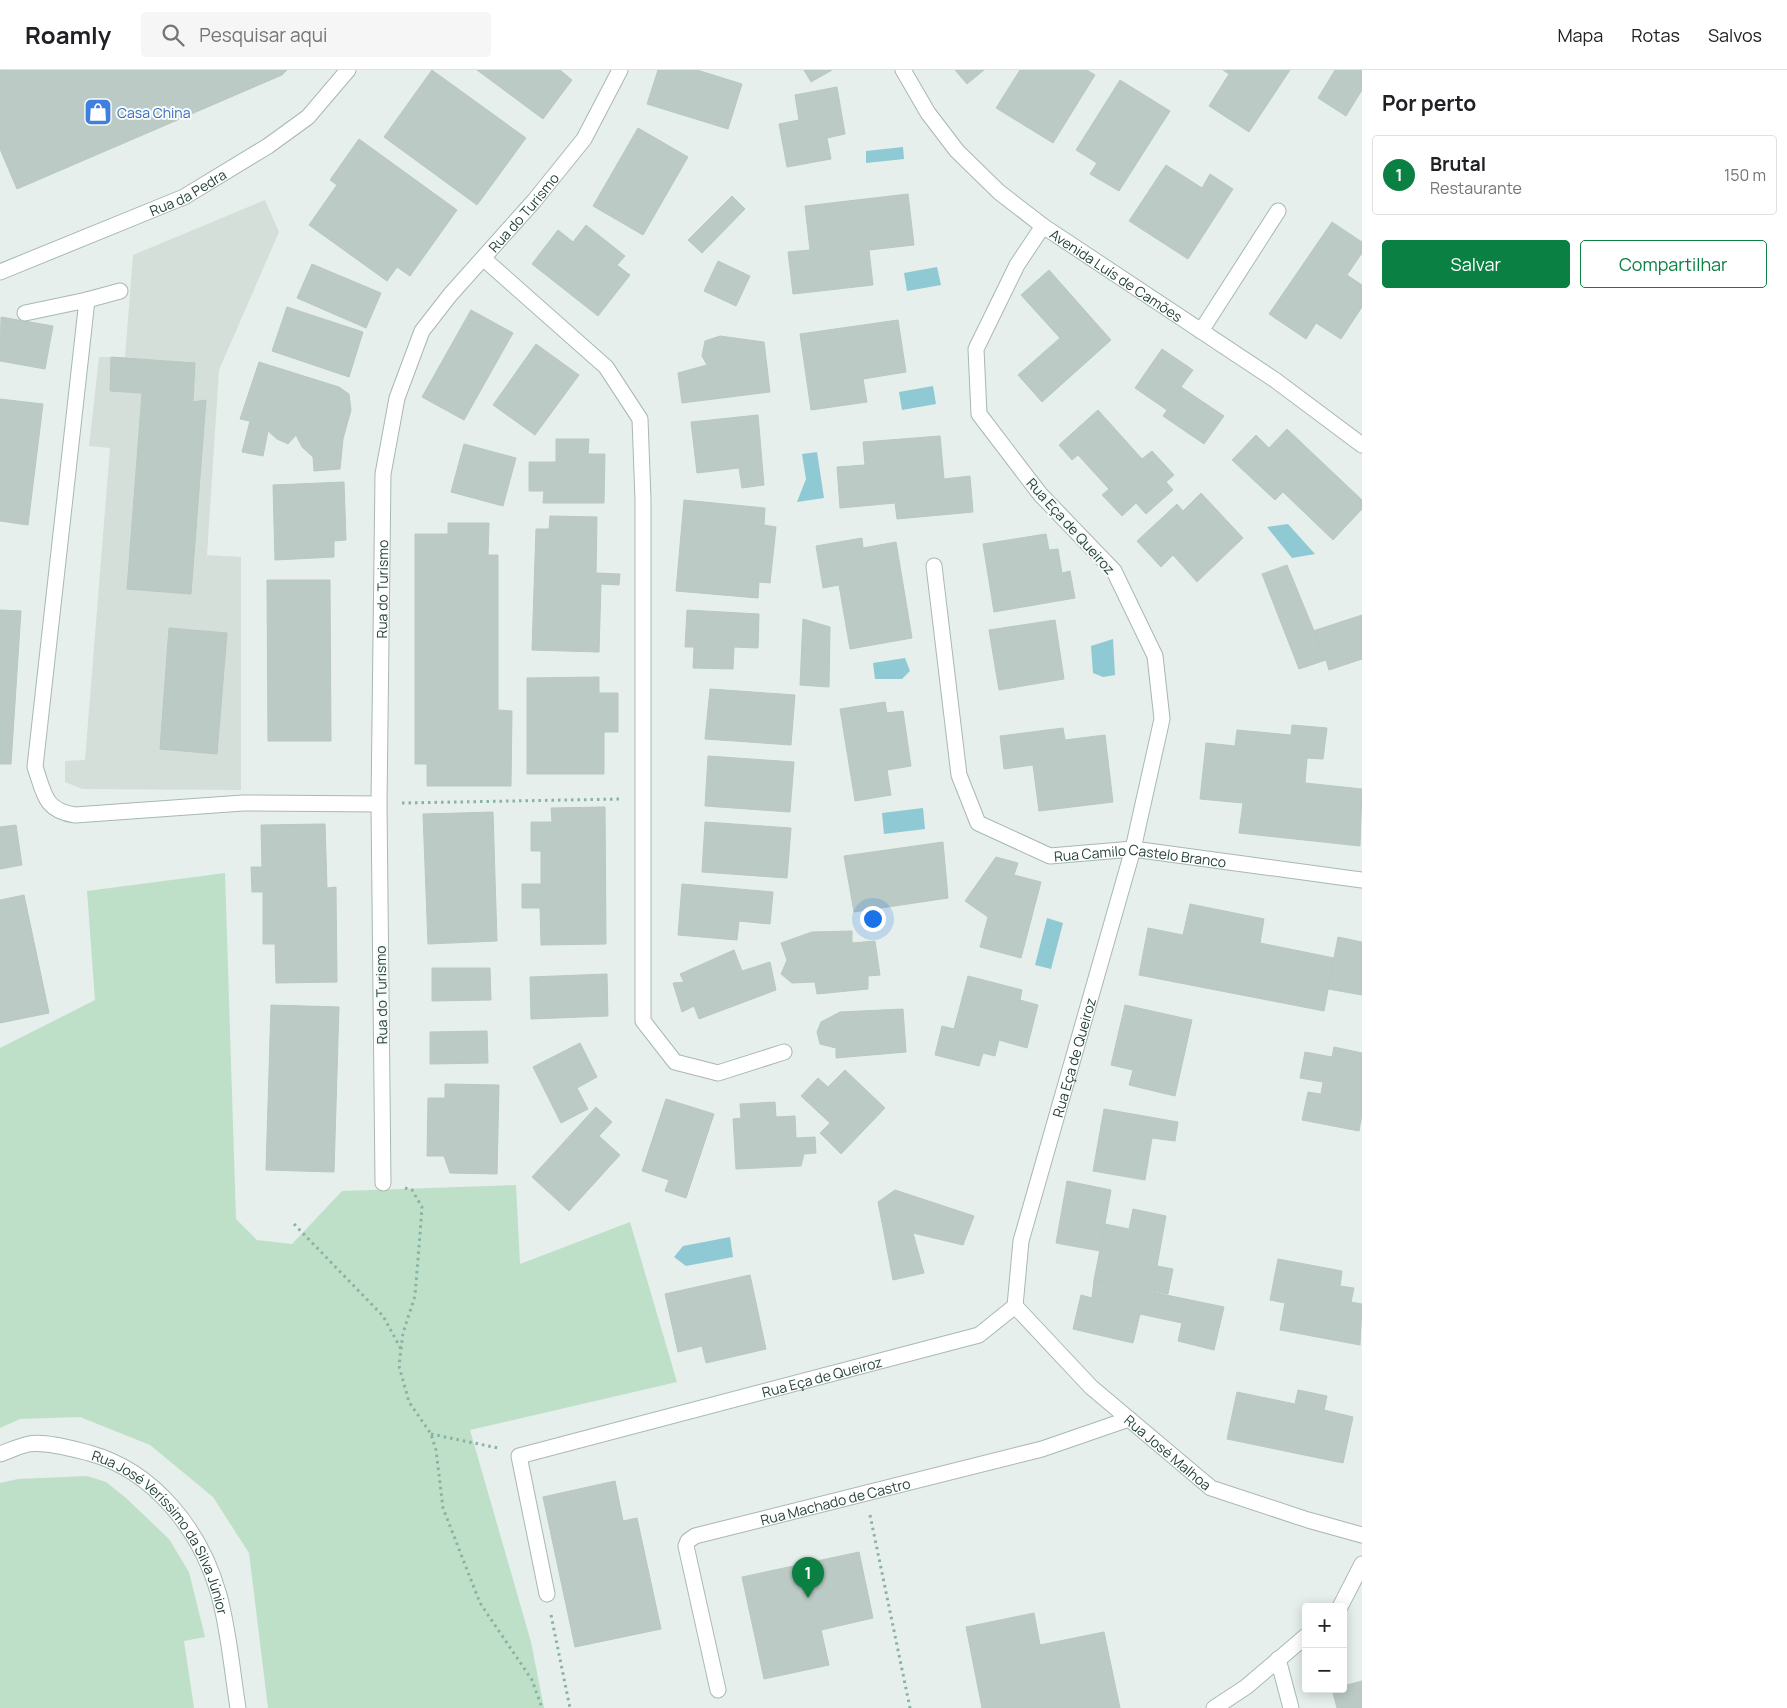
<!DOCTYPE html>
<html lang="pt">
<meta charset="utf-8">
<style>
:root{--surface:#fff;--page:#f6f6f6;--text:#202124;--muted:#757577;--line:#e0e0e0;--accent:#0b8043}
body{margin:0;font-family:Manrope,sans-serif;background:var(--page);color:var(--text)}
.controls{position:absolute;right:15px;bottom:15px;display:grid;overflow:hidden;border-radius:5px;box-shadow:0 2px 12px #0003}
.controls button{width:45px;height:45px;display:grid;place-items:center;padding:0;border:0;border-bottom:1px solid var(--line);background:var(--surface);color:var(--text);font:25px sans-serif}
.you{position:absolute;left:872px;top:848px;width:18px;height:18px;margin:-12px;border:4px solid #fff;border-radius:50%;background:#1a73e8;box-shadow:0 0 0 8px #1a73e833}
.badge{display:grid;place-items:center;width:32px;height:32px;border-radius:50%;background:var(--accent);color:#fff;font-size:16px;font-weight:700}
.pin{position:absolute;translate:-50% -41px;filter:drop-shadow(0 1px 2px #0008)}
.pin::after{content:'';position:absolute;top:26px;width:18px;height:15px;background:inherit;clip-path:polygon(0 0,100% 0,50% 100%)}
.list{margin:0;padding:0;list-style:none}
h2{display:flex;justify-content:space-between;align-items:center;height:65px;margin:0;padding:0 20px;font-size:21px}
h2 small{font-size:16px;font-weight:400;color:var(--muted)}
.list li{display:grid;grid-template-columns:32px 1fr auto;gap:15px;align-items:center;box-sizing:border-box;height:80px;margin:0 10px 10px;padding:0 10px;border:1px solid var(--line);border-radius:5px}
.list b{display:block;font-size:19px;white-space:nowrap}
.list p{margin:0;font-size:16px;white-space:nowrap;color:var(--muted)}
.list em{font-size:16px;font-style:normal;color:var(--muted)}
.actions{display:flex;gap:10px;padding:15px 20px}
.actions a{flex:1;padding:11px 0;border:1px solid var(--accent);border-radius:5px;text-align:center;font-size:18px;color:var(--accent)}
.actions .main{background:var(--accent);color:#fff}
.icon{flex:none;width:28px;height:28px;fill:none;stroke:currentColor;stroke-width:2;stroke-linecap:round;stroke-linejoin:round}
.map{position:relative;flex:none;width:1362px;height:1638px;overflow:hidden}
header{display:flex;align-items:center;gap:30px;box-sizing:border-box;height:70px;padding:0 25px;background:var(--surface);border-bottom:1px solid var(--line)}
header strong{font-size:24px}
nav{display:flex;gap:28px;margin-inline-start:auto;font-size:18px}
.search{width:350px;height:45px;background:var(--page);display:flex;align-items:center;gap:12px;box-sizing:border-box;padding:0 18px;border-radius:5px;color:var(--muted);font-size:19px}
main{display:flex}
aside{flex:1;background:var(--surface)}
.map>svg:first-child{display:block}
.built{fill:#d4dfda}
.green{fill:#bfe0c8}
.water{fill:#8ec9d4}
.building{fill:#bbcac4;stroke:#b8c9c2}
.lines{fill:none;stroke-linecap:round;stroke-linejoin:round}
.minor-casing{stroke:#a8b8b2;stroke-width:17}
.path{stroke:#86b3a5;stroke-width:3;stroke-dasharray:2.5 4;stroke-linecap:butt}
.minor{stroke:#fff;stroke-width:15}
.labels{text-anchor:middle;dominant-baseline:central;stroke-width:4;stroke-linejoin:round;paint-order:stroke}
.shop-label{font-size:14px;fill:#366cbe;stroke:#f7fbf9;text-anchor:start}
.street-label{font-size:14px;fill:#24423a;stroke:#f7fbf9}
</style>
<header>
<strong>Roamly</strong>
<div class="search"><svg class="icon" aria-label="search" viewBox="0 0 24 24"><circle cx="10" cy="10" r="6"/><path d="M15 15l6 6"/></svg>Pesquisar aqui</div>
<nav><a>Mapa</a><a>Rotas</a><a>Salvos</a></nav>
</header>
<main>
<div class="map">
<svg width="1362" height="1638" viewBox="0 0 1362 1638">
<rect width="100%" height="100%" fill="#e6efeb"/>
<path class="built" d="M265,130L279,162L219,300L207,485L241,487V720L82,719L65,712V691L85,690L110,378L89,376L99,287H125L133,185Z"/>
<g class="green">
<path d="M225,803L236,1149L257,1170L292,1174L342,1121L516,1115L520,1194L630,1152L677,1312L470,1360L531,1572L544,1638H268L249,1483L213,1427L150,1375L80,1347L20,1349L0,1358V978L95,930L87,821Z"/>
<path d="M87,1406L106,1412L126,1428L169,1469L189,1502L205,1567L184,1571L194,1638H0V1413L18,1409Z"/>
</g>
<g class="water">
<path d="M903,77L904,89L866,93V81Z"/>
<path d="M937,197L941,215L907,221L904,203Z"/>
<path d="M933,316L936,334L902,340L899,322Z"/>
<path d="M817,382L824,428L797,432L806,409L802,384Z"/>
<path d="M1288,454L1315,484L1292,488L1267,457Z"/>
<path d="M1113,569L1115,605L1103,607L1093,603L1091,576Z"/>
<path d="M905,588L910,601L902,609H875L873,593Z"/>
<path d="M923,738L925,759L884,764L882,743Z"/>
<path d="M1047,848L1063,853L1051,899L1035,895Z"/>
<path d="M730,1167L733,1187L686,1196L674,1187L683,1176Z"/>
</g>
<g class="building">
<path d="M0,0H287L282,5L17,119L0,79Z"/>
<path d="M432,0L526,68L477,135L384,67Z"/>
<path d="M477,0H560L572,10L543,49Z"/>
<path d="M658,0H697L742,14L728,59L647,34Z"/>
<path d="M804,0H832L811,12Z"/>
<path d="M955,0H984L967,14Z"/>
<path d="M1020,0H1087L1095,5L1053,73L996,38Z"/>
<path d="M1223,0H1290L1249,62L1209,36L1229,4Z"/>
<path d="M1335,0H1362V20L1346,46L1318,28Z"/>
<path d="M1120,10L1170,41L1119,121L1090,104L1097,93L1076,80Z"/>
<path d="M837,17L845,64L827,68L831,89L787,97L779,54L799,50L795,25Z"/>
<path d="M638,58L688,87L643,165L593,136Z"/>
<path d="M359,69L457,140L410,206L397,197L387,211L309,155L337,115L330,110Z"/>
<path d="M1166,95L1202,118L1210,104L1233,119L1188,189L1129,151Z"/>
<path d="M908,124L914,175L869,180L873,215L793,224L788,182L810,180L805,136Z"/>
<path d="M732,126L745,139L702,183L688,170Z"/>
<path d="M1332,152L1362,172V183L1347,205L1362,215V237L1341,269L1316,253L1306,269L1269,244Z"/>
<path d="M586,155L625,186L617,195L630,205L598,246L532,194L558,160L573,172Z"/>
<path d="M718,191L750,206L736,236L704,221Z"/>
<path d="M312,194L381,223L366,258L297,228Z"/>
<path d="M1049,200L1111,270L1042,332L1018,305L1060,268L1021,225Z"/>
<path d="M287,237L363,262L349,307L272,281Z"/>
<path d="M471,240L513,263L464,350L422,327Z"/>
<path d="M1,247L53,256L45,299L0,291Z"/>
<path d="M898,250L906,302L863,309L867,332L811,340L800,264Z"/>
<path d="M720,266L764,272L770,322L682,333L678,303L707,295L702,286L705,271Z"/>
<path d="M536,274L579,305L535,365L493,335Z"/>
<path d="M1162,279L1193,300L1181,317L1224,346L1204,374L1163,346L1167,340L1135,318Z"/>
<path d="M111,287L195,293L193,332L206,330L191,524L127,519L142,323L110,321Z"/>
<path d="M259,292L339,317L349,324L351,340L343,369L340,399L314,401L313,387L302,377L296,365L288,374L277,369L268,361L263,386L242,382L250,351L240,349Z"/>
<path d="M0,329L43,334L28,455L0,451Z"/>
<path d="M1098,340L1142,389L1152,381L1174,405L1166,412L1173,420L1146,444L1136,433L1122,446L1102,425L1109,419L1078,385L1072,390L1059,375Z"/>
<path d="M758,345L764,415L742,418L739,398L697,403L691,352Z"/>
<path d="M1287,359L1362,430V439L1333,470L1283,422L1275,430L1232,390L1256,365L1269,378Z"/>
<path d="M940,366L944,409L970,406L973,442L897,449L895,433L840,438L837,397L865,395L863,372Z"/>
<path d="M556,369H589L588,384H605L604,433H543L544,421H529V392H556Z"/>
<path d="M464,374L516,388L503,436L451,422Z"/>
<path d="M344,412L346,470L334,471V487L275,490L273,415Z"/>
<path d="M1201,423L1243,468L1197,512L1173,485L1161,497L1137,471L1177,434L1183,441Z"/>
<path d="M684,430L765,438L764,455L776,457L770,513L759,512L758,528L676,521Z"/>
<path d="M550,446L597,447L596,503L620,504L619,515L601,514L599,582L532,580L536,459H549Z"/>
<path d="M448,453H489L488,485H498V640L512,641L511,716H427V694H415V464H448Z"/>
<path d="M1046,464L1049,480L1058,479L1062,503L1070,501L1075,528L994,542L983,474Z"/>
<path d="M862,468L863,478L896,472L912,568L850,579L839,515L823,518L816,476Z"/>
<path d="M1287,495L1326,590L1299,599L1262,504Z"/>
<path d="M267,510H330L331,671H268Z"/>
<path d="M0,540L21,541L11,694H0Z"/>
<path d="M687,540L759,544L758,578L734,577L733,599L693,598L694,577H685Z"/>
<path d="M1362,545V579L1326,590L1313,561Z"/>
<path d="M803,549L830,557L829,617L800,615Z"/>
<path d="M1055,550L1064,609L999,620L989,560Z"/>
<path d="M169,558L227,563L217,684L160,679Z"/>
<path d="M1362,579V589L1329,600L1326,590Z"/>
<path d="M599,607V623H618V662H604V704H527V608Z"/>
<path d="M710,619L795,625L791,675L705,669Z"/>
<path d="M885,632L887,643L903,641L911,696L887,700L891,725L855,731L840,639Z"/>
<path d="M1292,655L1327,658L1323,689L1307,688L1305,713L1362,719L1360,776L1239,763L1243,733L1200,729L1206,673L1235,676L1237,660L1291,665Z"/>
<path d="M1063,658L1065,670L1105,665L1113,732L1039,741L1033,695L1004,699L1000,666Z"/>
<path d="M708,686L794,692L790,742L705,736Z"/>
<path d="M605,737L606,874L541,875L540,838H522V814H541V781H531V752H552L551,738Z"/>
<path d="M493,742L497,871L428,874L423,744Z"/>
<path d="M705,752L791,758L787,808L702,802Z"/>
<path d="M325,754L327,818L336,817L337,912L276,913L275,874H263V822H252L251,797H262L261,755Z"/>
<path d="M16,755L22,795L0,799V757Z"/>
<path d="M943,772L948,828L854,842L844,786Z"/>
<path d="M996,787L1018,793L1014,805L1041,812L1021,888L980,877L988,847L965,831Z"/>
<path d="M682,814L773,822L770,854L739,851L737,870L678,865Z"/>
<path d="M24,825L49,943L0,953V830Z"/>
<path d="M1190,834L1264,849L1260,873L1334,888L1324,941L1139,905L1148,858L1183,865Z"/>
<path d="M852,861V873L875,871L880,905L868,906V919L817,924L815,912L792,913L781,904L787,890L781,873L812,862Z"/>
<path d="M1338,867L1362,872V925L1328,919Z"/>
<path d="M734,880L742,901L770,892L776,920L699,949L694,936L682,942L673,913L684,912L680,904Z"/>
<path d="M432,898H490L491,930L432,931Z"/>
<path d="M607,904L608,946L531,949L530,907Z"/>
<path d="M968,906L1022,920L1020,930L1038,935L1027,978L999,970L995,986L983,983L979,996L935,985L942,956L954,959Z"/>
<path d="M271,935L339,937L334,1102L266,1100Z"/>
<path d="M1125,935L1192,950L1175,1026L1129,1015L1133,1000L1111,995Z"/>
<path d="M903,939L906,982L836,988V978L820,974L817,962L821,952L840,942Z"/>
<path d="M487,961L488,993L430,994V962Z"/>
<path d="M580,973L597,1007L577,1018L588,1039L561,1053L533,997Z"/>
<path d="M1334,977L1362,983V1044L1359,1061L1302,1050L1308,1022L1321,1024L1323,1012L1300,1008L1305,982L1332,987Z"/>
<path d="M845,1000L885,1038L841,1084L820,1063L830,1053L801,1026L818,1008L828,1017Z"/>
<path d="M445,1014L499,1015L497,1104L450,1103L444,1086H427L428,1028H445Z"/>
<path d="M666,1029L714,1044L686,1128L665,1121L669,1110L642,1101Z"/>
<path d="M775,1032L776,1047L795,1046L796,1068L815,1067L816,1083L804,1084L801,1096L736,1099L733,1049L741,1048L740,1034Z"/>
<path d="M596,1037L612,1052L599,1066L620,1085L569,1141L532,1107Z"/>
<path d="M1104,1039L1178,1052L1175,1071L1152,1068L1145,1110L1093,1101Z"/>
<path d="M1067,1111L1111,1120L1100,1181L1056,1173Z"/>
<path d="M895,1120L974,1146L963,1175L913,1163L924,1203L893,1210L878,1132Z"/>
<path d="M1133,1139L1166,1146L1157,1196L1173,1199L1168,1224L1094,1210L1105,1154L1129,1159Z"/>
<path d="M1278,1189L1342,1201L1340,1216L1354,1218L1351,1232L1362,1234L1360,1275L1280,1260L1285,1233L1270,1230Z"/>
<path d="M750,1205L766,1279L706,1293L702,1276L678,1282L665,1224Z"/>
<path d="M1094,1210L1224,1237L1214,1280L1178,1271L1182,1253L1140,1244L1133,1273L1073,1259L1081,1225L1092,1228Z"/>
<path d="M1298,1320L1327,1326L1324,1340L1353,1347L1343,1393L1227,1369L1237,1322L1295,1334Z"/>
<path d="M615,1411L623,1451L637,1448L661,1559L575,1577L543,1427Z"/>
<path d="M859,1482L873,1548L821,1560L829,1595L764,1609L742,1507Z"/>
<path d="M1034,1543L1040,1575L1104,1562L1120,1638H982L966,1557Z"/>
<path d="M1362,1611V1638H1337L1332,1619H1343V1616Z"/>
</g>
<g class="lines">
<defs>
<g id="minor">
<path id="s1" d="M903,0L928,43L957,81L999,122L1043,156L1275,310L1362,375"/>
<path d="M484,189L606,297L640,349L643,430V951L675,992L718,1003L784,982"/>
<path id="s2" d="M0,202L184,127L268,76L308,47L348,0"/>
<path d="M87,230L120,221"/>
<path d="M25,243L87,230L35,697C44,722 44,741 75,745L243,733L379,734"/>
<path d="M1201,261L1278,141"/>
<path id="s3" d="M934,496L959,705L978,753L1050,786L1133,779L1362,810"/>
<path id="s4" d="M383,1113L379,734L383,404L397,328L422,261L450,225L534,131L584,69L620,0"/>
<path id="s5" d="M1015,1236L1091,1317L1211,1418L1308,1450L1362,1465"/>
<path id="s6" d="M0,1384C9,1381 19,1376 29,1374C45,1371 73,1379 89,1383C155,1401 201,1461 219,1525C229,1561 232,1601 238,1638"/>
<path id="s7" d="M547,1524L519,1386L979,1265L1015,1236L1021,1171L1133,779L1162,649L1155,586L1114,501L1040,424L979,344L976,279L1017,195L1043,156"/>
<path d="M1340,1537L1362,1494"/>
<path d="M1278,1589L1291,1638"/>
<path id="s8" d="M718,1620L686,1476L688,1471L695,1466L1042,1379L1129,1349"/>
<path d="M1214,1638L1246,1617L1306,1566"/>
</g>
</defs>
<use href="#minor" class="minor-casing"/>
<g class="path">
<path d="M402,733L621,729"/>
<path d="M405,1118L412,1120L422,1137L420,1164L415,1226L403,1263L399,1296L409,1332L431,1364L436,1380L443,1438L480,1533L532,1610L542,1638"/>
<path d="M294,1154L383,1246L401,1279"/>
<path d="M431,1364L498,1378"/>
<path d="M870,1445L910,1638"/>
<path d="M551,1545L570,1638"/>
</g>
<use href="#minor" class="minor"/>
</g>
<defs>
<symbol id="shop-square" viewBox="-11 -11 22 22"><rect x="-9" y="-9" width="18" height="18" rx="4" fill="#3f7fe0" stroke="#f7fbf9"/><path d="M-5-2.5h2.3a2.7 3.5 0 0 1 5.4 0H5L5.5 6h-11ZM-1.5-2.5h3a1.5 2.3 0 0 0-3 0Z" fill="#fff"/></symbol>
</defs>
<g fill-rule="evenodd">
<use href="#shop-square" x="82" y="26" width="32" height="32"/>
</g>
<g class="labels">
<g class="shop-label">
<text x="117" y="42">Casa China</text>
</g>
<g class="street-label">
<text stroke="none"><textPath href="#s2" startOffset="204">Rua da Pedra</textPath></text>
<text stroke="none"><textPath href="#s4" startOffset="1014">Rua do Turismo</textPath></text>
<text stroke="none"><textPath href="#s1" startOffset="300">Avenida Luís de Camões</textPath></text>
<text transform="translate(1071 456) rotate(48)">Rua Eça de Queiroz</text>
<text stroke="none"><textPath href="#s4" startOffset="594">Rua do Turismo</textPath></text>
<text stroke="none"><textPath href="#s3" startOffset="432">Rua Camilo Castelo Branco</textPath></text>
<text transform="translate(381 925) rotate(-91)">Rua do Turismo</text>
<text stroke="none"><textPath href="#s7" startOffset="919">Rua Eça de Queiroz</textPath></text>
<text stroke="none"><textPath href="#s7" startOffset="454">Rua Eça de Queiroz</textPath></text>
<text stroke="none"><textPath href="#s5" startOffset="212">Rua José Malhoa</textPath></text>
<text stroke="none"><textPath href="#s8" startOffset="306">Rua Machado de Castro</textPath></text>
<text stroke="none"><textPath href="#s6" startOffset="204">Rua José Veríssimo da Silva Júnior</textPath></text>
</g>
</g>
</svg>
<div class="controls">
<button>+</button>
<button>−</button>
</div>
<div class="you"></div>
<div class="pin badge" style="left:808px;top:1528px">1</div>
</div>
<aside>
<h2>Por perto<small></small></h2>
<ul class="list">
<li><span class="badge">1</span><div><b>Brutal</b><p>Restaurante</p></div><em>150 m</em></li>
</ul>
<div class="actions"><a class="main">Salvar</a><a>Compartilhar</a></div>
</aside>
</main>
